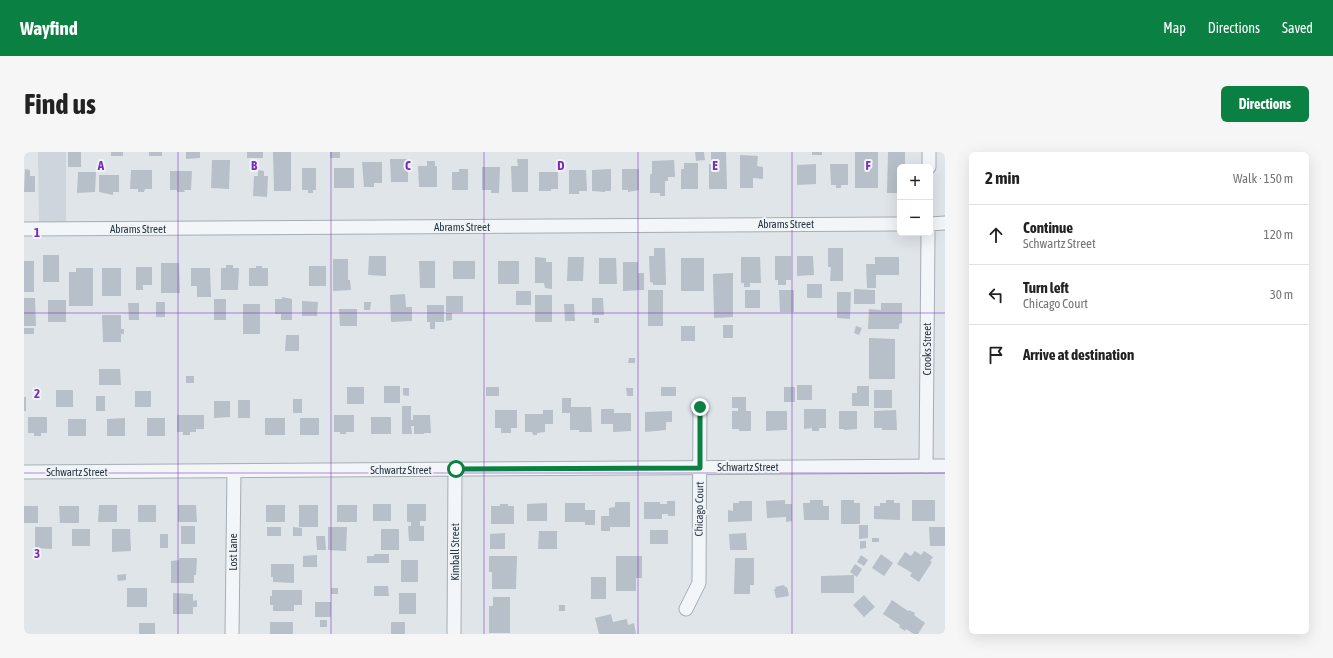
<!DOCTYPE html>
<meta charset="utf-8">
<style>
:root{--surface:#fff;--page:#f6f6f6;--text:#222;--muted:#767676;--line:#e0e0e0;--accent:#0b8043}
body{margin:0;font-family:"Asap Condensed",sans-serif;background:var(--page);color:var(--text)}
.controls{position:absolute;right:12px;top:12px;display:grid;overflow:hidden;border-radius:6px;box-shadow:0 4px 16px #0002}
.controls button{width:36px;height:36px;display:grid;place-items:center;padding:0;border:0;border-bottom:1px solid var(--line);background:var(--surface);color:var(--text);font:20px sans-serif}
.stop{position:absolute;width:12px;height:12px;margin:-9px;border:3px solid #0b8043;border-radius:50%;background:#fff}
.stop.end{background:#0b8043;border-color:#fff;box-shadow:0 1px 4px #0008}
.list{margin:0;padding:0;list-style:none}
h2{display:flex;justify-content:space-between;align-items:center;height:52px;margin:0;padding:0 16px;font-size:17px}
h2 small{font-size:13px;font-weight:400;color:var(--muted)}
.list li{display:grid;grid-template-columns:26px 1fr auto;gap:12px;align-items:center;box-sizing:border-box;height:60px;padding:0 16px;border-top:1px solid var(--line)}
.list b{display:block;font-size:15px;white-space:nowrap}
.list p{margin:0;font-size:13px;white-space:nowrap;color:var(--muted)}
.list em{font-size:13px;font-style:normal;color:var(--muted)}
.icon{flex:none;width:22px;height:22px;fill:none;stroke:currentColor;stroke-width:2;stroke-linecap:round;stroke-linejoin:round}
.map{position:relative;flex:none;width:921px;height:482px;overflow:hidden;border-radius:6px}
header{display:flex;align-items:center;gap:24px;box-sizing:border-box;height:56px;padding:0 20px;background:var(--accent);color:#fff}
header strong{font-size:19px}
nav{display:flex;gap:22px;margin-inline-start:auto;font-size:14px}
.intro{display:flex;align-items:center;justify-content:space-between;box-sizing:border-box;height:96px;padding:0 24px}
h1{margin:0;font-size:28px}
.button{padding:10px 18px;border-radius:6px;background:var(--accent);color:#fff;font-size:14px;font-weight:700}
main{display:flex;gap:24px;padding:0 24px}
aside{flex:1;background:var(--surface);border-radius:6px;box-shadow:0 4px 16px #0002}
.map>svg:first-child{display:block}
.built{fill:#ced5dc}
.building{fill:#b7bfc8}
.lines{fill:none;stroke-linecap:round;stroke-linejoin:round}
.minor-casing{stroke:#a5adb5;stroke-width:15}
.minor{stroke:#f3f6f8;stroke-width:13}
.route{stroke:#0b8043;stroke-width:5}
.grid{fill:none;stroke:#7b2cbf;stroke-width:1;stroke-opacity:0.55}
.labels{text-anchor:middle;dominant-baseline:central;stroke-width:4;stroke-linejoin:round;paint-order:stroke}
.street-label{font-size:11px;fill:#273543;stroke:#f0f4f7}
.grid-label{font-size:13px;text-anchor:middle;font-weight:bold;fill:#7b2cbf;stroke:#f0f4f7;stroke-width:4;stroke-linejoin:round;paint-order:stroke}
</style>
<header>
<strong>Wayfind</strong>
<nav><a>Map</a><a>Directions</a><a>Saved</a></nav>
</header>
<div class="intro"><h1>Find us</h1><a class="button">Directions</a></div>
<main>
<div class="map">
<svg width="921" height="482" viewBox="0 0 921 482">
<rect width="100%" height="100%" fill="#e0e5ea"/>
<path class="built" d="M14,0H42V77H15Z"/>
<g class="building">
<rect x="44" y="0" width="13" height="15"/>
<rect x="87" y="0" width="12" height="4"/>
<rect x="125" y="0" width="13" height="4"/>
<path d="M162,0H176V6L162,7Z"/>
<rect x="223" y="0" width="16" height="6"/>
<path d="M249,0H267V39H250Z"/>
<rect x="306" y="0" width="10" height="6"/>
<path d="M671,0H680L681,8L672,9Z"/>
<path d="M687,0H702L703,37H685V12H687Z"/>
<rect x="788" y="0" width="10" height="3"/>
<rect x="831" y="0" width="23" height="36"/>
<path d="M864,0H881V15H876V41H863Z"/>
<path d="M716,3L734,4L733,14L739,15V27L729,26V36H716Z"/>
<path d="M366,7H384V30H367Z"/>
<path d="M493,7H504V40H488L487,14H494Z"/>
<path d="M188,8H206L205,37L187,36Z"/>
<path d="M650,8L651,25H644V29H641V44H636V41H626V22H628V9Z"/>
<path d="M403,9H411V14H413V35H395L394,14H403Z"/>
<path d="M338,10H358V31H350V35H340Z"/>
<path d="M660,11H674V37H657V17H660Z"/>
<path d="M792,12V32L773,33V13Z"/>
<path d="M806,12H824V33H817V36H812V33H807Z"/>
<path d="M458,15H476L475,41H467V38H458Z"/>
<path d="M278,16H292V38H289V41H284V38H278Z"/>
<rect x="310" y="16" width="20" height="20"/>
<path d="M1,17L6,18V24H11V40H0Z"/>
<path d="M435,17H444V38H428V20H435Z"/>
<path d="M587,17V39H581V40L568,39V18Z"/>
<path d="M598,17H615V38L604,40V38H598Z"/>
<path d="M107,18H128V37H121L120,40H114V37H106Z"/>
<path d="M234,18L240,19V24H244L243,45L229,44L230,24H234Z"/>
<path d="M545,18H562L563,39H555V42H545Z"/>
<path d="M146,19H168L167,38H160L161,40H153V38H146Z"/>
<path d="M54,20H72L71,40L53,41Z"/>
<path d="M515,20H534V37H527V39H515Z"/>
<path d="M75,23H95V40H89V43L75,40Z"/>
<path d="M630,96H641L642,133H629V131L626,130L625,104H630Z"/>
<path d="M804,96H819V129H806L807,115H804Z"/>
<rect x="19" y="103" width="16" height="27"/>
<path d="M345,104H362V124L344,123Z"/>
<path d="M751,104H767V128H762V133H754V128H751Z"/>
<path d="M773,104H789L790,123L773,124Z"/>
<path d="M511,105L522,106V110H528V137L521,136L520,131H511Z"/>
<path d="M544,105H560L559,129H543Z"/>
<path d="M717,105H736L737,131H726V135H720V131H717Z"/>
<path d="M851,105H875V123H852V136H843L842,112H851Z"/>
<path d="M575,106H592L593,132H575Z"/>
<rect x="657" y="106" width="23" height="33"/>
<path d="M309,107H324V128H326L327,138L309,139Z"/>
<rect x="0" y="109" width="10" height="31"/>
<path d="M395,109H411V136H396Z"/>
<rect x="429" y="109" width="22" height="18"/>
<rect x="474" y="109" width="21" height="23"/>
<path d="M599,110H614V121H620V138L599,139Z"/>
<path d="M137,111H155L156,141H137Z"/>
<path d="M202,113H209V116H215L214,138H197V116H202Z"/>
<path d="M232,114H238V116H244V134H225V116H232Z"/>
<rect x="285" y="114" width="17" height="20"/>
<path d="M112,115H128V133H119V138H112Z"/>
<path d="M52,116H69V154H45V120H52Z"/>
<rect x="78" y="116" width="19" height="28"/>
<path d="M167,116H186L187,145H173V134H167Z"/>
<path d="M709,121V165L690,166L689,122Z"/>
<rect x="783" y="132" width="15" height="14"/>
<path d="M830,137L851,138V152H830Z"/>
<rect x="624" y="138" width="15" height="36"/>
<rect x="721" y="138" width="15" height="18"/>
<path d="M755,138H770V160H756Z"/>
<rect x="492" y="139" width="15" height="14"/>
<path d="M813,140H827L826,167L813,166Z"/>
<path d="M381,142L382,155H388V169L367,170L366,143Z"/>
<rect x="511" y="143" width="17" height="27"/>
<rect x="422" y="144" width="17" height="16"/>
<path d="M258,145L268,147V168H257V162H251V147H258Z"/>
<path d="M0,146H11L12,174H0Z"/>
<path d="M568,146H579L580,163H568Z"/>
<rect x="190" y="147" width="12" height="21"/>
<rect x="24" y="148" width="18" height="22"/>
<path d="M278,149L294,150L293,164H278Z"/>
<rect x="132" y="150" width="9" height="15"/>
<path d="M340,150H347L346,158H340Z"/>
<path d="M104,151H115V168H105Z"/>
<path d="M857,151H878V171L875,172V177H844L845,157L857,158Z"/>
<rect x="219" y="152" width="17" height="30"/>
<path d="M540,152H550L551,169H541Z"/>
<rect x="403" y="153" width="17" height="17"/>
<path d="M315,157H333V174H316Z"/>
<path d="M422,161H428V168L422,169Z"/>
<path d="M78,163H97V177H100V182H97V190H79Z"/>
<rect x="570" y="166" width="5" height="5"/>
<rect x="406" y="170" width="5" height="7"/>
<rect x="699" y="173" width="10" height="13"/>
<rect x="657" y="174" width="14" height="15"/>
<path d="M832,174L838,176L835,183L830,181Z"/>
<rect x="0" y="176" width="10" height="6"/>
<path d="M262,183H275V199H261Z"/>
<path d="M845,186L871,187V227H845Z"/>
<path d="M605,206H611V211H604Z"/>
<path d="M75,217H96L97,233H75Z"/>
<rect x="162" y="224" width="8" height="7"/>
<rect x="773" y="233" width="15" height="15"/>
<rect x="360" y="234" width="16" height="17"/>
<path d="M833,234H845V254H828V241H833Z"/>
<rect x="323" y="235" width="17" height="17"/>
<rect x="462" y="235" width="13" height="9"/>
<rect x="637" y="235" width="15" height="9"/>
<rect x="760" y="235" width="11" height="15"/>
<path d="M379,236H385V244L379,243Z"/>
<path d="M602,236H609V244H603Z"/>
<rect x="32" y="238" width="17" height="17"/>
<rect x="850" y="238" width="18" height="18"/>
<rect x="111" y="239" width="16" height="16"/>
<rect x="72" y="244" width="9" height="15"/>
<rect x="0" y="245" width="2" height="14"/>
<path d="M708,245H722V259H727V279H715V277H708V259H714V256H708Z"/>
<path d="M538,246H547V255H567L568,280H555V278H546V261H538Z"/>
<rect x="269" y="247" width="9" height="14"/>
<rect x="214" y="248" width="12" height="18"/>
<path d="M190,249H206V265L190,266Z"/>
<path d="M378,254H387V268H389V263H406L407,281H400V282H390V274H387L388,282H378Z"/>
<path d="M577,257H590V261H607V279L589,280V272H577Z"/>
<path d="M780,257H802V276H795V279H788V276L780,277Z"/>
<path d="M471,258H493V276H487V281H477V276H471Z"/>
<path d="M519,258H529V272H521V280L513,281V283H509L508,280H501V262H519Z"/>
<path d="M872,258L873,278H858V276H850V259Z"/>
<path d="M648,259V270H642V278L621,280V260Z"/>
<path d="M742,259H763V278L742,279Z"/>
<path d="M815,259H833V277L820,278V277H815Z"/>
<path d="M153,263H180V277H172V280H166V283H159V280H153Z"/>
<path d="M310,263H330V280H322V282H316V280H310Z"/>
<path d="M4,265H23V281H17V284H10V281H4Z"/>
<rect x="347" y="265" width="20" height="17"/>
<path d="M101,266V284H83V267Z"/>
<rect x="123" y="266" width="18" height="18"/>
<rect x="241" y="266" width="20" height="17"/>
<rect x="276" y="266" width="19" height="17"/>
<rect x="44" y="267" width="18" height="17"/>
<path d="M761,348V352H768V369L762,370V365L743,366L742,349Z"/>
<path d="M786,348H799V354H805V368H780L779,351H786Z"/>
<path d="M817,348H830V351H836V372H817Z"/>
<path d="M862,348H870V351H876V368L850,367V354H856V351H862Z"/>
<rect x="888" y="348" width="23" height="21"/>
<path d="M643,349H651V364H644V362H638V367H620V350H636V352H643Z"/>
<path d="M715,349H728V369L704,370V358L709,359V351H715Z"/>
<path d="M591,350H606V375H586V379H577V364H585V356L591,355Z"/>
<path d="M523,351V369H503V352Z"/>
<path d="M541,351H561V358H571V373H561V370H541Z"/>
<rect x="349" y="352" width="18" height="17"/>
<path d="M383,352H402V369H396V374H400V389H385L384,374H387V370H383Z"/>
<path d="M476,352H484V354H490V372H467V354H476Z"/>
<path d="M75,353H93V370H74Z"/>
<rect x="114" y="353" width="18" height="17"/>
<path d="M154,353H172L173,370H154Z"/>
<rect x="242" y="353" width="19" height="17"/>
<rect x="275" y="353" width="19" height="22"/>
<rect x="313" y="353" width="20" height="17"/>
<rect x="0" y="354" width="14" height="17"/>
<path d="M35,354H55V371H36Z"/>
<path d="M835,373H844V386L835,387Z"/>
<rect x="157" y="374" width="14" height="18"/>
<path d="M11,375H28V397L11,396Z"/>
<rect x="243" y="375" width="14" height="9"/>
<path d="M269,375L278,376V384H269Z"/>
<path d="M304,375H323L322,399L304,398Z"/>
<path d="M905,375H921V394H906Z"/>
<rect x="48" y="377" width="18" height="17"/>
<path d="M88,377H106L107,399L88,400Z"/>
<rect x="357" y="377" width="18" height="21"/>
<rect x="626" y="378" width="18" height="14"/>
<path d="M515,379H533V397H514Z"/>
<path d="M481,381V397H466V382Z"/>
<path d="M722,381L723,398H706L705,382Z"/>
<rect x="136" y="382" width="8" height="14"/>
<path d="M292,384H301L302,398H293Z"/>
<rect x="848" y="386" width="7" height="4"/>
<path d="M836,389H842V396L836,397Z"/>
<path d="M891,399L897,403L900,399L909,405L906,409L908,410L895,430L886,424L888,421L873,412L881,400L887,404Z"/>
<path d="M350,402H365V411H343V404H350Z"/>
<path d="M857,402L869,411L860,424L848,416Z"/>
<path d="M293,403V415H279V404Z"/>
<path d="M837,403L844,408L840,414L833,410Z"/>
<path d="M465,404H493L492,437H468V420H465Z"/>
<path d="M592,404H618V426H612V439H592Z"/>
<path d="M155,406H173L172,423H170V431H147V409L155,408Z"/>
<path d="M711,406H730V433H726V442H710Z"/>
<rect x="377" y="408" width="17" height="22"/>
<path d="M247,412H270V431L249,430V425H247Z"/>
<path d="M831,412L838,417L833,425L826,420Z"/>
<path d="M102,422V428L94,429L93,423Z"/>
<path d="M830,423V441H797V424Z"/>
<rect x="567" y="425" width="15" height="22"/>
<path d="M760,433L761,435H763L765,444L752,446L750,437H752L751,435Z"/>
<path d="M350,434H364L365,444H350Z"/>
<rect x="103" y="436" width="20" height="19"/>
<rect x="307" y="436" width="7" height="6"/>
<path d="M248,438H278V453H270V459H249V453H246V444H248Z"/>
<path d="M149,441L169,442V449L173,448V455H169V462H149Z"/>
<rect x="375" y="441" width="17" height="21"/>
<path d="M840,443L851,455L840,465L829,453Z"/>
<path d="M469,445H486V481H465V454H469Z"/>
<path d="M868,448L884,459L885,458L891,461L890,463L901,471L894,482H890L882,477L881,479L875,475L876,473L859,462Z"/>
<rect x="291" y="450" width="16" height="15"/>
<rect x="535" y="453" width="6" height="6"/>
<path d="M587,462L589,470L603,467L604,473L610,471L612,482H575L571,466Z"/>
<rect x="296" y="468" width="7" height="7"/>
<rect x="246" y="470" width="23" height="12"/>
<rect x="367" y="470" width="14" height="12"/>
<rect x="115" y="471" width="16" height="11"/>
</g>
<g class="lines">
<defs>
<g id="minor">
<path d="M905,15V0"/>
<path d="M906,72L921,71"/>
<path d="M0,77L876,72"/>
<path d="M902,314L904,81"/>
<path d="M0,320L921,314"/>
<path d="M662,457L675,431L676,255"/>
<path d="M208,482L210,319"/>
<path d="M430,482L431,317"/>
</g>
</defs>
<use href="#minor" class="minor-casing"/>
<use href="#minor" class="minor"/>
</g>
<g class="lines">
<path class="route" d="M432,317L676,316V255"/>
</g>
<path class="grid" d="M154,0V482M307,0V482M460,0V482M614,0V482M768,0V482M0,161H921M0,321H921"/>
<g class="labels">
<g class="street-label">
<text x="762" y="72">Abrams Street</text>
<text x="438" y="75">Abrams Street</text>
<text x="114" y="77">Abrams Street</text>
<text transform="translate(903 197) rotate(-90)">Crooks Street</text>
<text x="724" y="315">Schwartz Street</text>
<text x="377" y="318">Schwartz Street</text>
<text x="53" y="320">Schwartz Street</text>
<text transform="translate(675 357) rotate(-89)">Chicago Court</text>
<text transform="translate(209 400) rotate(-90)">Lost Lane</text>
<text transform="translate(431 400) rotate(-90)">Kimball Street</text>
</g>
</g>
<g class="grid-label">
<text x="77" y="18">A</text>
<text x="230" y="18">B</text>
<text x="384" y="18">C</text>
<text x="537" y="18">D</text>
<text x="691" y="18">E</text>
<text x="844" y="18">F</text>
<text x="13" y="85">1</text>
<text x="13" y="246">2</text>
<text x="13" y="406">3</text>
</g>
</svg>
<div class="controls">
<button>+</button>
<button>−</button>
</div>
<div class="stop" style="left:432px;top:317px"></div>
<div class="stop end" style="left:676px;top:255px"></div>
</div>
<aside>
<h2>2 min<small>Walk · 150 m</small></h2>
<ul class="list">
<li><svg class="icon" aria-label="ahead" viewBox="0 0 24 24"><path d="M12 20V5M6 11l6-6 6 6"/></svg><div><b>Continue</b><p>Schwartz Street</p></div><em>120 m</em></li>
<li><svg class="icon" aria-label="left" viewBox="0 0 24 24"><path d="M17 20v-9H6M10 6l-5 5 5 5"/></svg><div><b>Turn left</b><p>Chicago Court</p></div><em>30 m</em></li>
<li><svg class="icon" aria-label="arrive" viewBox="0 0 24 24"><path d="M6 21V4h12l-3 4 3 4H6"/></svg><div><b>Arrive at destination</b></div></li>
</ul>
</aside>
</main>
